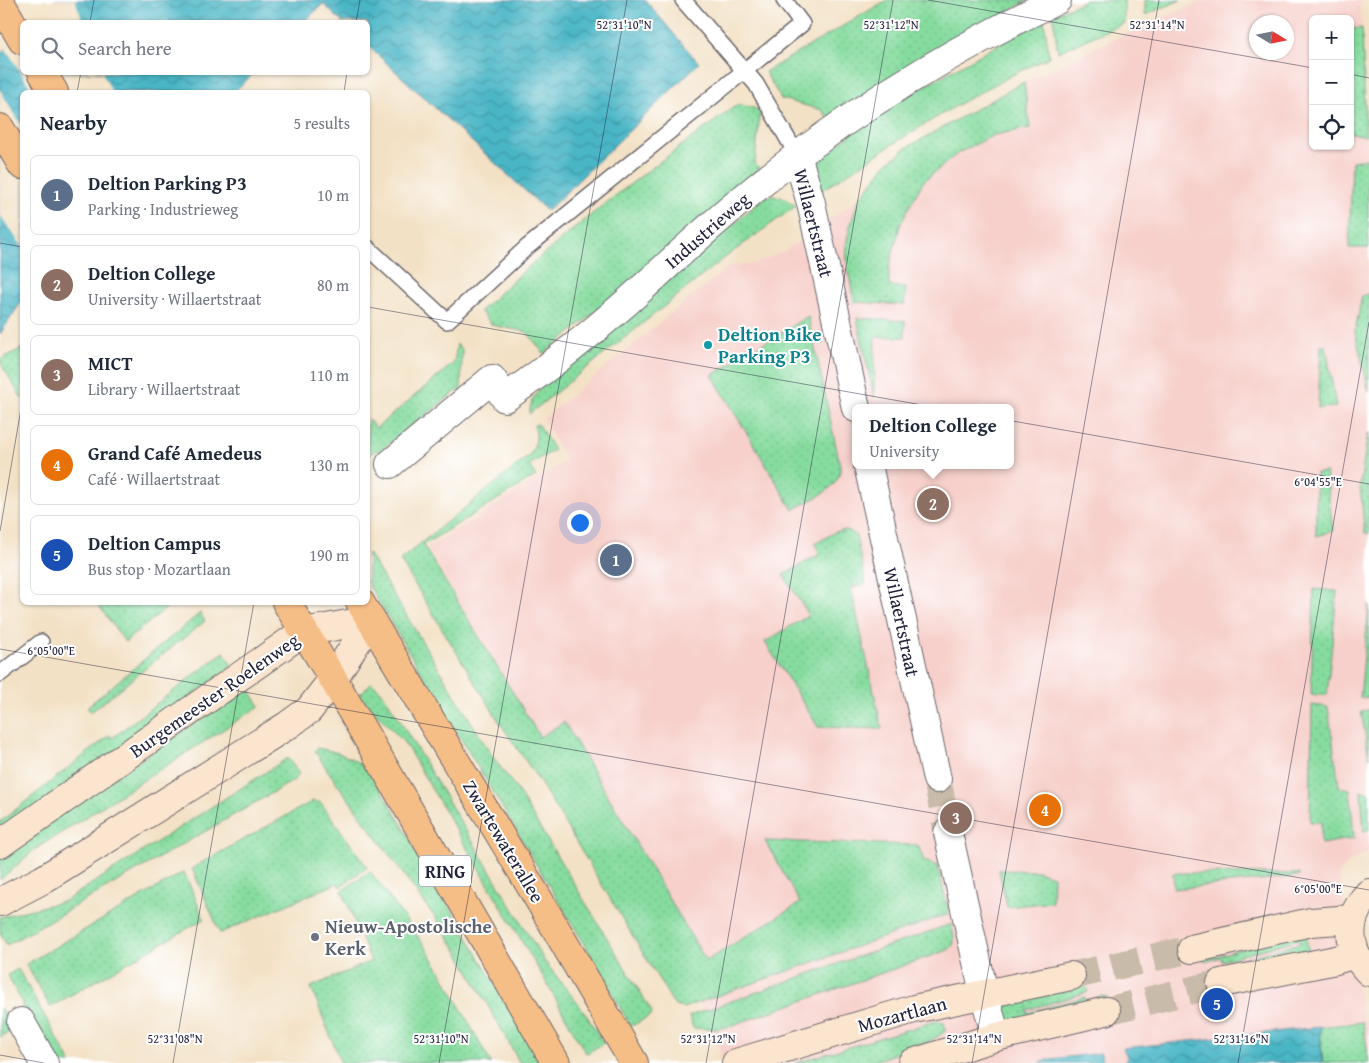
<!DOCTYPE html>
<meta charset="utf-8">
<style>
:root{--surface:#fff;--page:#f6f6f7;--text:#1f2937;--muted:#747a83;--line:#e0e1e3;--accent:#1a73e8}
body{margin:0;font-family:"Gentium Book Plus",serif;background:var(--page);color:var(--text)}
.controls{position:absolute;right:15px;top:15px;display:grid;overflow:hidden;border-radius:8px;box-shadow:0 1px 4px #0004}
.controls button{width:45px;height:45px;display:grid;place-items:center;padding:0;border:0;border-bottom:1px solid var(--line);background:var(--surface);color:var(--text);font:25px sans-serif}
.compass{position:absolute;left:1249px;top:15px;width:45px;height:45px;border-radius:50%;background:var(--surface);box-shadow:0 1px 4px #0004;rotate:100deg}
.you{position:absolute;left:579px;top:522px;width:18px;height:18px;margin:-12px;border:4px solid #fff;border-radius:50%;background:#1a73e8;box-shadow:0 0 0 8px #1a73e833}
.badge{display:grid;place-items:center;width:32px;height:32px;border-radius:50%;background:var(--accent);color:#fff;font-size:16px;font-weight:700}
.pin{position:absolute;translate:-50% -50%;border:2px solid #fff;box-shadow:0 1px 5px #0006}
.popup{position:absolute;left:852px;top:404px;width:162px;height:65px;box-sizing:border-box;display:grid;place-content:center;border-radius:8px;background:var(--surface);filter:drop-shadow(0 1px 4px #0005);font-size:16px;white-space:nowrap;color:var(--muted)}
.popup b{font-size:19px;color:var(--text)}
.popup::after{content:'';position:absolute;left:50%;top:100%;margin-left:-10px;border:10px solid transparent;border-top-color:var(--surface)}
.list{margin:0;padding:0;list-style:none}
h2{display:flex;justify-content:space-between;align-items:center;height:65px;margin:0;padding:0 20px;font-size:21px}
h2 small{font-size:16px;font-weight:400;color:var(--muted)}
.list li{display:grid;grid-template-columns:32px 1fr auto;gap:15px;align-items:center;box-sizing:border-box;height:80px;margin:0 10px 10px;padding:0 10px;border:1px solid var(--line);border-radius:8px}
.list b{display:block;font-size:19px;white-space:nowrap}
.list p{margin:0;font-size:16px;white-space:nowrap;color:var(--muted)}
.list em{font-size:16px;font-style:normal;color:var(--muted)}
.icon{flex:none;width:28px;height:28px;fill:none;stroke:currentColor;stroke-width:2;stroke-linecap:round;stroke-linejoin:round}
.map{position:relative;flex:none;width:1369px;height:1063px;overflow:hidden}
.search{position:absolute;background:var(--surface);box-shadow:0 1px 4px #0004;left:20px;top:20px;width:350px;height:55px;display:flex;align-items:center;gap:12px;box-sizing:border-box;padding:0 18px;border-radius:8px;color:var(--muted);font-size:19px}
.panel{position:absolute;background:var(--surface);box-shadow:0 1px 4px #0004;left:20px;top:90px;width:350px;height:515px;border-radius:8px}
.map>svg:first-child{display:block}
.built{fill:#f7d0cb;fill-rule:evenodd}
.grass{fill:url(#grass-dots);stroke:#547f6d}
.water{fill:url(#water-waves);stroke:#366c80}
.pier{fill:#f3e1c5}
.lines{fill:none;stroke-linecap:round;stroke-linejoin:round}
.street-tunnel{stroke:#c9bba9;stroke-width:28;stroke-dasharray:28 14;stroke-linecap:butt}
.secondary-tunnel{stroke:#c9bba9;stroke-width:28;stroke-dasharray:28 14;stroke-linecap:butt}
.lane-casing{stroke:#6b656b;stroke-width:18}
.street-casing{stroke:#6b656b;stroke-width:30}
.secondary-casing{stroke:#6b656b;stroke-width:30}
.primary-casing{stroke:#6b656b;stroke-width:30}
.lane{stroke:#fff;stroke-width:15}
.street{stroke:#fff;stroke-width:28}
.secondary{stroke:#fbe5cf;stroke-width:28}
.primary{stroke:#f6be87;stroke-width:28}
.ticks{fill:none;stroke:#22223b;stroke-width:1;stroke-opacity:0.45}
.culture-dot{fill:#0f9aa8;stroke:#fff;stroke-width:2}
.worship-dot{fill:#6b7280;stroke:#fff;stroke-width:2}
.labels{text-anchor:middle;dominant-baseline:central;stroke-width:4;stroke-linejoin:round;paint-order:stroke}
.shield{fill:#fff;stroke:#646476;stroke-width:1}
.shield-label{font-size:18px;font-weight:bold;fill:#22223b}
.street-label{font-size:19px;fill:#22223b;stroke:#fff}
.culture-label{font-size:19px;font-weight:bold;fill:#0d838f;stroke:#fff;text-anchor:start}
.worship-label{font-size:19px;font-weight:bold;fill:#5b616d;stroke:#fff;text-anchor:start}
.ticks-label{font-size:12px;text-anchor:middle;fill:#22223b;stroke:#fff;stroke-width:4;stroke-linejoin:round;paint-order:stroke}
</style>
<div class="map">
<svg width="1369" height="1063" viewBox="0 0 1369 1063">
<defs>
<pattern id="grass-dots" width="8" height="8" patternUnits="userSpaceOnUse" patternTransform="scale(1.25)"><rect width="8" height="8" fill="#86dc9f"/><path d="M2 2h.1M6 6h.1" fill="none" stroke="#73bc8a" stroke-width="1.8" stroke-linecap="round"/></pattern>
<pattern id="water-waves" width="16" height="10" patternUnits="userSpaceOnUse" patternTransform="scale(1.25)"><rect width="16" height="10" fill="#4ab6c6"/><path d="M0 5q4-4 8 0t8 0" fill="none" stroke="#3d94a2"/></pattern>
</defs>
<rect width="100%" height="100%" fill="#fff"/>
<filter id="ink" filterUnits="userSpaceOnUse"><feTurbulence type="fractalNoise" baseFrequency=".02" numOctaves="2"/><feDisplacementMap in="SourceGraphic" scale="10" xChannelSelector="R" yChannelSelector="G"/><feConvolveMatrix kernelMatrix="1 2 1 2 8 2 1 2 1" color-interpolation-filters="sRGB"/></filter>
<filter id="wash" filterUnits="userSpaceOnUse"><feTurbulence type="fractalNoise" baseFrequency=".0096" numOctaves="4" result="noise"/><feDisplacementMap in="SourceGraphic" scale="20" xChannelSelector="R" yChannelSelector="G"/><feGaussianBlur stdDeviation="1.12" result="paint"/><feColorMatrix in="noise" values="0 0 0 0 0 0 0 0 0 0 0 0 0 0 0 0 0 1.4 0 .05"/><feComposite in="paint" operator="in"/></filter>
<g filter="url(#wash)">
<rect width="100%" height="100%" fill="#f3e1c5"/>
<path class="built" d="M1205,0H1360L1369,193V850L1348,863L1339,874L1363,1022L1369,1023V1063H725L699,1001L427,548L566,461L543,419L729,266L753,264L785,251L860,198L869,184L886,164L906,148L1024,82L1142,26ZM1313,19H1350V146H1313ZM1256,22H1286V52H1256ZM856,408H1010V465H856Z"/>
<g class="grass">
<path d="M887,0H1028L828,118L822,110L781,99L765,72Z"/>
<path d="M1086,0H1124V23L1058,52L1053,15Z"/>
<path d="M1145,0H1181L1145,15Z"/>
<path d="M1044,19L1049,57C970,94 894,142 821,191C818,178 815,167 821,155L903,98Z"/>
<path d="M1362,28L1366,136L1351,133L1350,127V29Z"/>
<path d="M1024,82L1030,128L994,135L958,153L923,182L901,222L889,268V286L906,288L904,305L854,302L847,263L846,245L850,226L859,199L886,164L906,148Z"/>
<path d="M738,104L757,109L760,113L755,163L760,168L609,301L544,354L527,332L492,325L480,311C560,235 649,169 738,104Z"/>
<path d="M1367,159L1369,248H1349L1352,161Z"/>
<path d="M773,196L783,197L796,206L727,256L529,414L532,400L539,389L765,197Z"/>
<path d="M1369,293V392L1355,331L1362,296Z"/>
<path d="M808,316L840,465C843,489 810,500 793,510L712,375Z"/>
<path d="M857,318L905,321V337H875L874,397Z"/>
<path d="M457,344L462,349L461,393L458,390L378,452L375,450L368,456V419L376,428L454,363Z"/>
<path d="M1321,346H1326L1336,407L1318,408Z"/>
<path d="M22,348V399L0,362V360Z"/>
<path d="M538,424L554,450L529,465L536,476L423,545L540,737L564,722L706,961L800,903L765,841L918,845L924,861L938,866L949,914L683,1008L675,1006L538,779L500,723L400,560L529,456C536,446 538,436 534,425Z"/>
<path d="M1368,433H1369V534L1365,533L1360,486Z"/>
<path d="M1326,472L1333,531L1316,536V473Z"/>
<path d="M846,530L851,532L856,536L866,584L851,588L882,729L818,727L765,642L809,615L783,575L820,554L815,544L835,532Z"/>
<path d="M368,553L491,754L517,790L652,1012L651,1015L632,1026L630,1025L588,950L368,584Z"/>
<path d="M1314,589L1337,591L1327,695H1311Z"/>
<path d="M97,603H172L125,642Z"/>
<path d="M1369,605V697L1360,698Z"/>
<path d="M200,613L205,621L91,712L87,707Z"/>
<path d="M224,652L232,666L0,836V822L110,735L112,738Z"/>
<path d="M371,683L381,691L394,711L545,962L583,1010L604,1043L587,1053L585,1052L546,982L410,752L403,741L359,695Z"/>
<path d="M248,688L260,706L34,850L0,880V854Z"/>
<path d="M1312,705L1328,707L1339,787L1350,789L1354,838L1321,844V822H1310Z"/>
<path d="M1369,710V757L1361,711Z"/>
<path d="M317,748C340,752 359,759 374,777L541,1063H520L461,957L442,927L328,771L315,751Z"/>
<path d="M288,758L299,774L293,781L7,945L0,934V917L65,901Z"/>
<path d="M1361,791L1369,793V830L1364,832Z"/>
<path d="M313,801L321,803L367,867L340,887L338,883L220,933L192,868Z"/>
<path d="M999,870L1037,871L1053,876L1052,902L1007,907Z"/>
<path d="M370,871L425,946L441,972L491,1063H341L311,987L371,961L342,891Z"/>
<path d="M184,872L204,919L50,1007L26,964Z"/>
<path d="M1173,873L1299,874V876L1174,889Z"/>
<path d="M951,924C953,934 958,944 948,950L730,1026L717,1029L693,1028L689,1016Z"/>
<path d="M1305,930L1309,956L1222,977L1219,966L1300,943L1299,939L1222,961L1221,957L1205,962L1203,960Z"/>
<path d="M18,969L71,1063H56L22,1008V1002L7,975Z"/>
<path d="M1085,984L1088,992L1027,1010V1013L1085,997L1086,1001L1102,996L1107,997L1108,1003L1012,1022L1003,1015L1000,1005Z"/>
<path d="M0,1008L8,1016L14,1030L0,1037Z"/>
<path d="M936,1021L944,1023L946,1030L940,1035L928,1042L869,1063H795Z"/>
<path d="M1363,1022L1369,1063H1323L1320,1027Z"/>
</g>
<g class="water">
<path d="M55,0H645L699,63L547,211L368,46V22H342L323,4L304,22H32Z"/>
<path d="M22,32V72L254,73L234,92H22V301L0,334V54Z"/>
<path d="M1320,1027L1322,1063H1125L1127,1057L1123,1048Z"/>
<path d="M1101,1053L1102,1063H1040L1050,1059Z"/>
</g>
<g class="pier">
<path d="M51,0H75L83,22H29Z"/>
<path d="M22,29V72L102,73L112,92H33L4,46Z"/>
<path d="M0,90L22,127V246L0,215Z"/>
</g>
</g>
<g filter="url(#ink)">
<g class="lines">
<path class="street-tunnel" d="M937,779L948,833"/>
<g class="secondary-tunnel">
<path d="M1071,976L1192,949"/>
<path d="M1106,1011L1221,983"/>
</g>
<defs>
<g id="lane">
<path d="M683,0L756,84L797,155"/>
<path d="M368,248L447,321L526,248L802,24L784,0"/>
<path d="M0,674L41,642"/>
</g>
<g id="street">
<path d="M797,155L811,203L856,408"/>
<path d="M390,464L492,379L505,398C547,369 588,336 627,302C666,267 704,230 745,197C840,118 946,53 1057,0"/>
<path d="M868,465L937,779"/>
<path d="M948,833L984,993L996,1037"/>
<path d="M21,1022L44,1063"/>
</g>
<g id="secondary">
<path d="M0,844L303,632L371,620"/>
<path d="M1369,893C1346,917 1345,948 1369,972"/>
<path d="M0,902L42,880L288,725L309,710L333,679L371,620"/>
<path d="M1192,949L1311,922L1353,919"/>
<path d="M1221,983L1336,960L1355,954"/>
<path d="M736,1063L914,1009L1071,976"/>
<path d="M912,1063L996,1037L1106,1011"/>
</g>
<g id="primary">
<path d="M0,2L22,40"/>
<path d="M42,72L54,92"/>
<path d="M0,128L22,165"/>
<path d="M286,602L333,679L556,1063"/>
<path d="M360,602L542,905L634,1063"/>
</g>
</defs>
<use href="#lane" class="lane-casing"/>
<use href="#street" class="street-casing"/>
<use href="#secondary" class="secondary-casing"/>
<use href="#primary" class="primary-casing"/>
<use href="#lane" class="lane"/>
<use href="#street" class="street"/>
<use href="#secondary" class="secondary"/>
<use href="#primary" class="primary"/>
</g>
</g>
<path class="ticks" d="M928,0L1313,68M90,22L94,0M356,22L360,0M1350,74L1369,78M77,92L81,72M344,92L347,72M0,243L22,247M368,307L1369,484M0,531L22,403M0,649L1369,890M0,1055L44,1063M173,1063L254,602M439,1063L627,0M706,1063L893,0M972,1063L1159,0M1238,1063L1369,322"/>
<circle class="culture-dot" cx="708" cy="345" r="5"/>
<circle class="worship-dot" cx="315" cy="937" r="5"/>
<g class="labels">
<rect class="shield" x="419" y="855.5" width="52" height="31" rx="4"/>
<g class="shield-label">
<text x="445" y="871">RING</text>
</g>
<g class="street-label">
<text transform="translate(814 223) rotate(76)">Willaertstraat</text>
<text transform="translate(707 230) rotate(-41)">Industrieweg</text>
<text transform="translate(902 622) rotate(78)">Willaertstraat</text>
<text transform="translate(214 695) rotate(-35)">Burgemeester Roelenweg</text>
<text transform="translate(504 841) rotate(59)">Zwartewaterallee</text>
<text transform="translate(902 1014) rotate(-15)">Mozartlaan</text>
</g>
<g class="culture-label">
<text x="718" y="334">Deltion Bike<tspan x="718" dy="22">Parking P3</tspan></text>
</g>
<g class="worship-label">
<text x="325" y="926">Nieuw-Apostolische<tspan x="325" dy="22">Kerk</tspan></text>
</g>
</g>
<g class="ticks-label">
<text x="624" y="29">52°31'10"N</text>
<text x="891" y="29">52°31'12"N</text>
<text x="1157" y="29">52°31'14"N</text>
<text x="1318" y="486">6°04'55"E</text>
<text x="51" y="655">6°05'00"E</text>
<text x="1318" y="893">6°05'00"E</text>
<text x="175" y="1043">52°31'08"N</text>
<text x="441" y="1043">52°31'10"N</text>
<text x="708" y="1043">52°31'12"N</text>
<text x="974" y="1043">52°31'14"N</text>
<text x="1241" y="1043">52°31'16"N</text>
</g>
</svg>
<div class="controls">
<button>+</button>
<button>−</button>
<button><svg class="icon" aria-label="locate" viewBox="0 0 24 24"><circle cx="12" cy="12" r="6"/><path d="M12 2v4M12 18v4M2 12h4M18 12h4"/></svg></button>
</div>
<svg class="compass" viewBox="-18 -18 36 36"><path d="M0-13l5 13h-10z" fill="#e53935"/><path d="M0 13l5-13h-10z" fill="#747a83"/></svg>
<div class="you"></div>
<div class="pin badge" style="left:616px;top:560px;background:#5c6f8a">1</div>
<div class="pin badge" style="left:933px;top:504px;background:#8d6e63">2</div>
<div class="popup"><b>Deltion College</b>University</div>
<div class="pin badge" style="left:956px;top:818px;background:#8d6e63">3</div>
<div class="pin badge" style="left:1045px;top:810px;background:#e8710a">4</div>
<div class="pin badge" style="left:1217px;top:1004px;background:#1a4fb4">5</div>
<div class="search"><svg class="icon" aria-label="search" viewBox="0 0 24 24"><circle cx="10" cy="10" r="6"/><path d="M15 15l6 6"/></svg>Search here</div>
<section class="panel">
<h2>Nearby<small>5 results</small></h2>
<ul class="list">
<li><span class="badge" style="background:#5c6f8a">1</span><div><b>Deltion Parking P3</b><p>Parking · Industrieweg</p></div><em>10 m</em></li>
<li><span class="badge" style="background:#8d6e63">2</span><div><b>Deltion College</b><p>University · Willaertstraat</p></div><em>80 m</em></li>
<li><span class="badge" style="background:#8d6e63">3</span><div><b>MICT</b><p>Library · Willaertstraat</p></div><em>110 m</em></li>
<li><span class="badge" style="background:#e8710a">4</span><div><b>Grand Café Amedeus</b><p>Café · Willaertstraat</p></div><em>130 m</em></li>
<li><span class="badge" style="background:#1a4fb4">5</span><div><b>Deltion Campus</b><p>Bus stop · Mozartlaan</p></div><em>190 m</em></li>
</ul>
</section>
</div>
